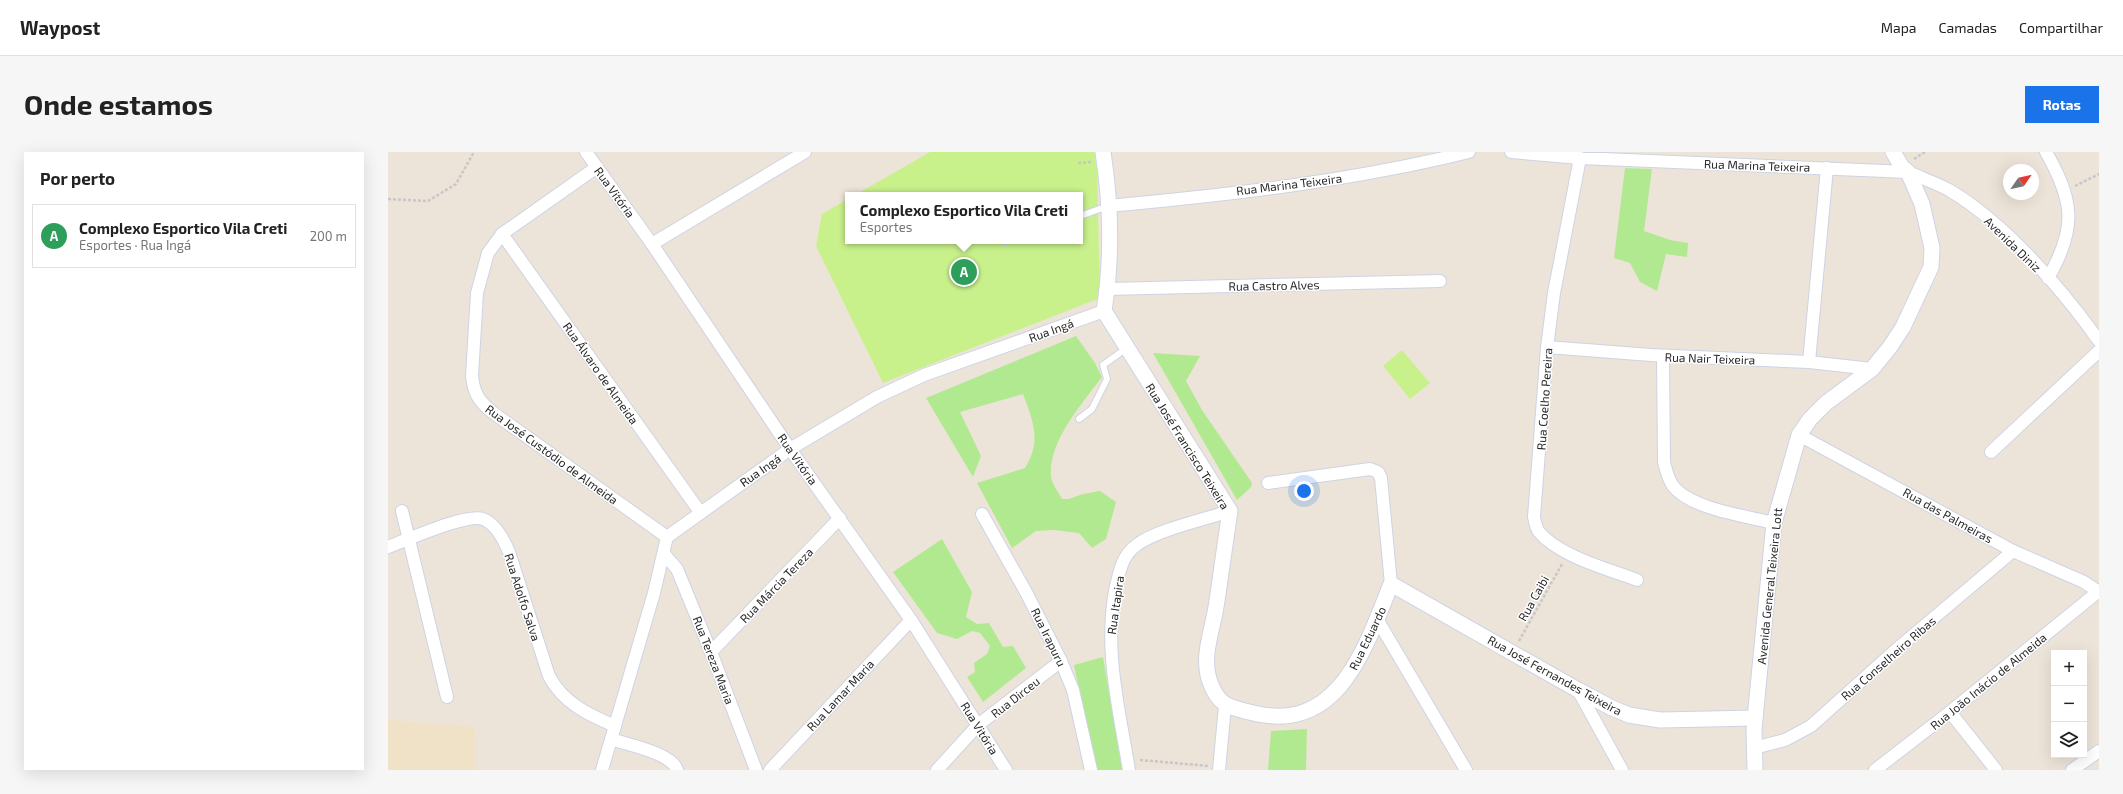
<!DOCTYPE html>
<html lang="pt">
<meta charset="utf-8">
<style>
:root{--surface:#fff;--page:#f6f6f6;--text:#222;--muted:#767676;--line:#e0e0e0;--accent:#1a73e8}
body{margin:0;font-family:"Exo 2",sans-serif;background:var(--page);color:var(--text)}
.controls{position:absolute;right:12px;bottom:12px;display:grid;overflow:hidden;border-radius:0px;box-shadow:0 4px 16px #0002}
.controls button{width:36px;height:36px;display:grid;place-items:center;padding:0;border:0;border-bottom:1px solid var(--line);background:var(--surface);color:var(--text);font:20px sans-serif}
.compass{position:absolute;left:1615px;top:12px;width:36px;height:36px;border-radius:50%;background:var(--surface);box-shadow:0 4px 16px #0002;rotate:56deg}
.you{position:absolute;left:916px;top:339px;width:14px;height:14px;margin:-10px;border:3px solid #fff;border-radius:50%;background:#1a73e8;box-shadow:0 0 0 6px #1a73e833}
.badge{display:grid;place-items:center;width:26px;height:26px;border-radius:50%;background:var(--accent);color:#fff;font-size:13px;font-weight:700}
.pin{position:absolute;translate:-50% -50%;border:2px solid #fff;box-shadow:0 1px 4px #0006}
.popup{position:absolute;left:457px;top:40px;width:238px;height:52px;box-sizing:border-box;display:grid;place-content:center;border-radius:0px;background:var(--surface);filter:drop-shadow(0 1px 3px #0005);font-size:13px;white-space:nowrap;color:var(--muted)}
.popup b{font-size:15px;color:var(--text)}
.popup::after{content:'';position:absolute;left:50%;top:100%;margin-left:-8px;border:8px solid transparent;border-top-color:var(--surface)}
.list{margin:0;padding:0;list-style:none}
h2{display:flex;justify-content:space-between;align-items:center;height:52px;margin:0;padding:0 16px;font-size:17px}
h2 small{font-size:13px;font-weight:400;color:var(--muted)}
.list li{display:grid;grid-template-columns:26px 1fr auto;gap:12px;align-items:center;box-sizing:border-box;height:64px;margin:0 8px 8px;padding:0 8px;border:1px solid var(--line);border-radius:0px}
.list b{display:block;font-size:15px;white-space:nowrap}
.list p{margin:0;font-size:13px;white-space:nowrap;color:var(--muted)}
.list em{font-size:13px;font-style:normal;color:var(--muted)}
.icon{flex:none;width:22px;height:22px;fill:none;stroke:currentColor;stroke-width:2;stroke-linecap:round;stroke-linejoin:round}
.map{position:relative;flex:none;width:1711px;height:618px;overflow:hidden;border-radius:0px}
header{display:flex;align-items:center;gap:24px;box-sizing:border-box;height:56px;padding:0 20px;background:var(--surface);border-bottom:1px solid var(--line)}
header strong{font-size:19px}
nav{display:flex;gap:22px;margin-inline-start:auto;font-size:14px}
.intro{display:flex;align-items:center;justify-content:space-between;box-sizing:border-box;height:96px;padding:0 24px}
h1{margin:0;font-size:28px}
.button{padding:10px 18px;border-radius:0px;background:var(--accent);color:#fff;font-size:14px;font-weight:700}
main{display:flex;gap:24px;padding:0 24px}
aside{flex:1;background:var(--surface);border-radius:0px;box-shadow:0 4px 16px #0002}
.map>svg:first-child{display:block}
.education{fill:#f0e2c7}
.green{fill:#b1e990}
.pitch{fill:#c8f18b}
.lines{fill:none;stroke-linecap:round;stroke-linejoin:round}
.service-casing{stroke:#ced3e4;stroke-width:8}
.minor-casing{stroke:#ced3e4;stroke-width:14}
.tertiary-casing{stroke:#ced3e4;stroke-width:17}
.path{stroke:#c7c7c7;stroke-width:2.5;stroke-dasharray:3 2;stroke-linecap:butt}
.service{stroke:#fff;stroke-width:6}
.minor{stroke:#fff;stroke-width:12}
.tertiary{stroke:#fff;stroke-width:15}
.labels{text-anchor:middle;dominant-baseline:central;stroke-width:3;stroke-linejoin:round;paint-order:stroke}
.street-label{font-size:12px;fill:#292929;stroke:#fff}
</style>
<header>
<strong>Waypost</strong>
<nav><a>Mapa</a><a>Camadas</a><a>Compartilhar</a></nav>
</header>
<div class="intro"><h1>Onde estamos</h1><a class="button">Rotas</a></div>
<main>
<aside>
<h2>Por perto<small></small></h2>
<ul class="list">
<li><span class="badge" style="background:#2e9e5b">A</span><div><b>Complexo Esportico Vila Creti</b><p>Esportes · Rua Ingá</p></div><em>200 m</em></li>
</ul>
</aside>
<div class="map">
<svg width="1711" height="618" viewBox="0 0 1711 618">
<rect width="100%" height="100%" fill="#ede4d9"/>
<path class="education" d="M0,568L87,575L88,618H0Z"/>
<g class="green">
<path d="M1237,16L1264,17L1256,79L1282,88L1300,91L1299,105L1278,102L1269,139L1252,130L1242,111L1226,106Z"/>
<path d="M688,184L707,211L714,225C694,252 660,289 663,325C664,332 671,341 674,347H681L695,342L712,339L728,350L718,387L704,396L691,381L666,378L648,379L624,396L589,331L637,316C654,289 645,269 635,242L572,260L593,304L585,325L538,246Z"/>
<path d="M765,201L812,204L798,229L814,258L864,331L863,335L849,348Z"/>
<path d="M554,387L584,440L578,465L589,472L601,471L615,495L625,494L638,516L595,550L579,525L587,520L586,511L599,502L602,494L592,481L584,479L569,487L549,481L505,420Z"/>
<path d="M715,505L734,618H708L686,513Z"/>
<path d="M919,577L918,618H880L883,579Z"/>
</g>
<g class="pitch">
<path d="M542,0H706L709,16L712,146L495,231L428,94L434,62L460,47V89H692V43H467Z"/>
<path d="M1014,198L1042,231L1022,247L995,214Z"/>
</g>
<g class="lines">
<defs>
<g id="service">
<path d="M692,64L720,54"/>
<path d="M617,89H618"/>
<path d="M691,267L704,257L719,227L715,213L739,196"/>
</g>
<g id="minor">
<path d="M198,0L264,92L402,297L523,468L618,618"/>
<path d="M1123,0L1192,6L1520,20C1533,26 1548,31 1561,38C1617,71 1674,137 1711,189"/>
<path d="M1658,0C1686,49 1689,76 1660,126"/>
<path d="M1192,6L1166,141L1159,195L1146,365C1147,370 1148,376 1151,380C1171,404 1220,417 1249,428"/>
<path d="M209,15L114,82L100,101L89,141L84,224C86,242 91,249 104,260L279,385"/>
<path d="M720,54C841,43 963,29 1081,0"/>
<path d="M114,82L312,360"/>
<path d="M264,92L417,0"/>
<path d="M720,137L1052,129"/>
<path d="M1159,195L1263,203L1421,210L1484,217"/>
<path d="M1275,204L1276,310C1278,318 1280,327 1285,334C1303,357 1358,364 1386,371"/>
<path d="M1421,210L1439,16"/>
<path d="M1411,283L1625,399L1696,430L1711,440"/>
<path d="M1603,300L1711,199"/>
<path d="M880,331L982,317L990,320L993,326L1003,432"/>
<path d="M14,359L59,545"/>
<path d="M594,362L639,442L673,509L685,538L703,618"/>
<path d="M0,395C19,388 78,361 95,367C108,372 116,388 121,400L161,524C175,551 201,563 227,574"/>
<path d="M276,402L289,417L323,500L368,618"/>
<path d="M989,467L1078,618"/>
<path d="M323,500L452,366"/>
<path d="M1190,538L1234,618"/>
<path d="M1562,560L1608,618"/>
<path d="M223,587C240,593 284,601 289,618"/>
<path d="M1366,596L1397,588L1423,574L1510,496L1625,399"/>
<path d="M214,618L266,441L279,385L402,297L489,245L536,223L716,159"/>
<path d="M382,618L523,468"/>
<path d="M549,618L590,573L673,509"/>
<path d="M741,618C731,557 715,495 728,434C732,417 735,402 750,392C769,378 818,367 842,359"/>
<path d="M831,618L837,554"/>
<path d="M1487,618L1562,560L1711,439"/>
<path d="M1684,618L1711,599"/>
</g>
<g id="tertiary">
<path d="M715,0C723,52 724,108 716,159L842,359C837,391 833,423 828,455C824,480 813,505 822,530C831,555 842,555 865,561C951,582 977,496 1003,432L1190,538L1224,556L1241,563L1272,568L1367,566"/>
<path d="M1367,618L1366,577L1386,371L1411,283L1422,267L1438,251L1484,217L1502,195L1515,175L1543,115L1544,96L1534,52L1520,20L1514,15L1505,0"/>
</g>
</defs>
<use href="#service" class="service-casing"/>
<use href="#minor" class="minor-casing"/>
<use href="#tertiary" class="tertiary-casing"/>
<g class="path">
<path d="M1526,7L1537,0"/>
<path d="M690,11L704,10"/>
<path d="M1687,34L1711,22"/>
<path d="M0,47L40,49L68,32L86,0"/>
<path d="M1131,489L1174,412"/>
<path d="M752,608L821,614"/>
</g>
<use href="#service" class="service"/>
<use href="#minor" class="minor"/>
<use href="#tertiary" class="tertiary"/>
</g>
<g class="labels">
<g class="street-label">
<text transform="translate(1369 13) rotate(2)">Rua Marina Teixeira</text>
<text transform="translate(901 32) rotate(-7)">Rua Marina Teixeira</text>
<text transform="translate(227 40) rotate(54)">Rua Vitória</text>
<text transform="translate(1625 92) rotate(44)">Avenida Diniz</text>
<text transform="translate(886 133) rotate(-1)">Rua Castro Alves</text>
<text transform="translate(663 178) rotate(-20)">Rua Ingá</text>
<text transform="translate(1322 206) rotate(2)">Rua Nair Teixeira</text>
<text transform="translate(213 221) rotate(55)">Rua Álvaro de Almeida</text>
<text transform="translate(1156 247) rotate(-86)">Rua Coelho Pereira</text>
<text transform="translate(800 294) rotate(58)">Rua José Francisco Teixeira</text>
<text transform="translate(164 302) rotate(36)">Rua José Custódio de Almeida</text>
<text transform="translate(410 307) rotate(55)">Rua Vitória</text>
<text transform="translate(372 318) rotate(-35)">Rua Ingá</text>
<text transform="translate(1560 363) rotate(29)">Rua das Palmeiras</text>
<text transform="translate(388 433) rotate(-46)">Rua Márcia Tereza</text>
<text transform="translate(1381 434) rotate(-84)">Avenida General Teixeira Lott</text>
<text transform="translate(135 445) rotate(72)">Rua Adolfo Salva</text>
<text transform="translate(1145 446) rotate(-61)">Rua Caibi</text>
<text transform="translate(727 453) rotate(-82)">Rua Itapira</text>
<text transform="translate(661 485) rotate(64)">Rua Irapuru</text>
<text transform="translate(979 486) rotate(-64)">Rua Eduardo</text>
<text transform="translate(1500 506) rotate(-41)">Rua Conselheiro Ribas</text>
<text transform="translate(326 508) rotate(69)">Rua Tereza Maria</text>
<text transform="translate(1167 523) rotate(29)">Rua José Fernandes Teixeira</text>
<text transform="translate(1600 529) rotate(-39)">Rua João Inácio de Almeida</text>
<text transform="translate(452 543) rotate(-47)">Rua Lamar Maria</text>
<text transform="translate(627 545) rotate(-38)">Rua Dirceu</text>
<text transform="translate(592 576) rotate(58)">Rua Vitória</text>
</g>
</g>
</svg>
<div class="controls">
<button>+</button>
<button>−</button>
<button><svg class="icon" aria-label="layers" viewBox="0 0 24 24"><path d="M12 4l9 5-9 5-9-5zM3 14l9 5 9-5"/></svg></button>
</div>
<svg class="compass" viewBox="-18 -18 36 36"><path d="M0-13l5 13h-10z" fill="#e53935"/><path d="M0 13l5-13h-10z" fill="#767676"/></svg>
<div class="you"></div>
<div class="pin badge" style="left:576px;top:120px;background:#2e9e5b">A</div>
<div class="popup"><b>Complexo Esportico Vila Creti</b>Esportes</div>
</div>
</main>
